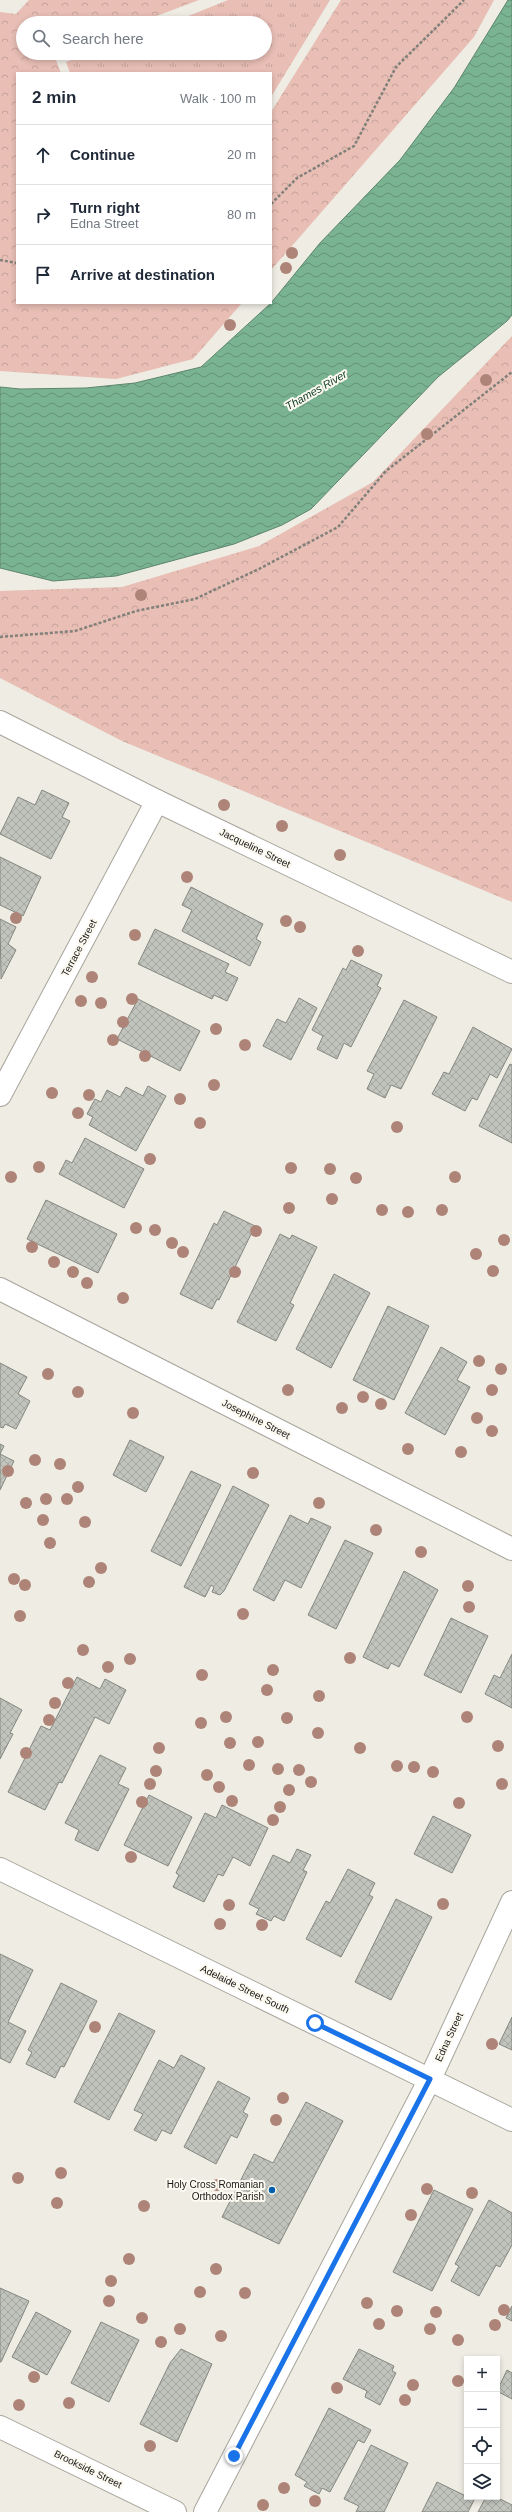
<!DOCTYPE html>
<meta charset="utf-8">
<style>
:root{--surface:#fff;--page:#f2f2f3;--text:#1f2937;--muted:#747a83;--line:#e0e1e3}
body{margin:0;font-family:Arial,sans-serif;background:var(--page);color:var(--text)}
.controls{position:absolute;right:12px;bottom:12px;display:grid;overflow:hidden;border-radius:0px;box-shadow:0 2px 6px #0003}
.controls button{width:36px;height:36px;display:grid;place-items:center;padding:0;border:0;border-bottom:1px solid var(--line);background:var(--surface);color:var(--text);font:20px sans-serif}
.stop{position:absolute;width:12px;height:12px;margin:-9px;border:3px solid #1a73e8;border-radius:50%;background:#fff}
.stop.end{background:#1a73e8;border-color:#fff;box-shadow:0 1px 4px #0008}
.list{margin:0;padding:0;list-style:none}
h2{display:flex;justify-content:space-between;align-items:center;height:52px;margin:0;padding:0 16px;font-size:17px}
h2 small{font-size:13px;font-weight:400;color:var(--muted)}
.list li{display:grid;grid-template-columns:26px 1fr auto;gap:12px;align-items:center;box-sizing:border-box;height:60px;padding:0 16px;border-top:1px solid var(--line)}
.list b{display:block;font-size:15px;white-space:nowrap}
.list p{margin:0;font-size:13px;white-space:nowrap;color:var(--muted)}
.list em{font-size:13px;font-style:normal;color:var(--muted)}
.icon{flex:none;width:22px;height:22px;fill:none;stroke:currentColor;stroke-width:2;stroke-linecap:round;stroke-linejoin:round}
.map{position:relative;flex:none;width:512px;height:2512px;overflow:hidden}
.search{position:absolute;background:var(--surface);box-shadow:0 2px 6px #0003;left:16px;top:16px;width:256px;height:44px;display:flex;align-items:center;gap:10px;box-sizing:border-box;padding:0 14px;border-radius:22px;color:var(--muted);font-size:15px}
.panel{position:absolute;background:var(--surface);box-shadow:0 2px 6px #0003;left:16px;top:72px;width:256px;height:232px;border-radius:0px}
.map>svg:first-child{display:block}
.grass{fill:url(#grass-tufts)}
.forest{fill:url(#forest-crowns)}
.water{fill:url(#water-waves);stroke:#5d856d}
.building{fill:url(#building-cross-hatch);stroke:#84877f}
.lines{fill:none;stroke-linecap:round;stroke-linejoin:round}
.minor-casing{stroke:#a7a59c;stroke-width:24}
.secondary-casing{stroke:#a7a59c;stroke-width:24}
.path{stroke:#81807a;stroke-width:2.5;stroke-dasharray:3 2;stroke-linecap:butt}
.minor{stroke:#fff;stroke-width:22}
.secondary{stroke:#fff;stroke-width:22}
.tree{fill:#ae8478}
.route{stroke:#1a73e8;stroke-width:5}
.poi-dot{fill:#005eab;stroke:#fbf9f0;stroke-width:1.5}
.labels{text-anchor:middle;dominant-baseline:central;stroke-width:4;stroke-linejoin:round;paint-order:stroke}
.street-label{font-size:10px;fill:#1a1916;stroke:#fbf9f0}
.poi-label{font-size:10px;fill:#1a1916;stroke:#fbf9f0;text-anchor:end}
.water-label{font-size:11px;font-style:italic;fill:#16432c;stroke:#fbf9f0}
</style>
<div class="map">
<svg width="512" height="2512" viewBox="0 0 512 2512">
<defs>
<pattern id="grass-tufts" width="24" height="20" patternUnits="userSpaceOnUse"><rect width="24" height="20" fill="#e8beb5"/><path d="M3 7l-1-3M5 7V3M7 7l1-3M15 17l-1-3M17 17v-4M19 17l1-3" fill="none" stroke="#c6a39b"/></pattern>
<pattern id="forest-crowns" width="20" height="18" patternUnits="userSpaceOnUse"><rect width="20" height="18" fill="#e8beb5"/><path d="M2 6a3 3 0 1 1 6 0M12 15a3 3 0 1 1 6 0" fill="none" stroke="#c6a39b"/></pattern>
<pattern id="water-waves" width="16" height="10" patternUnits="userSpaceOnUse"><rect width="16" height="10" fill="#7ab392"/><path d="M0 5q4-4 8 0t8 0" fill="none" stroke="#639176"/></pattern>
<pattern id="building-cross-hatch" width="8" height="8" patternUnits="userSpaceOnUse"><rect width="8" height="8" fill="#c0c4bc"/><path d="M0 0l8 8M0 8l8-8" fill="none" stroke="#a4a8a1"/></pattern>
</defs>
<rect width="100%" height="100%" fill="#eeece3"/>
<path class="grass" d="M228,0H330L271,97V73H70L66,62L91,53H265V23H171Z"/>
<g class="forest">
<path d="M29,0H199L138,23H23V53H58L54,55L61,73H17V303H242L193,359L116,379L0,371V12L16,14Z"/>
<path d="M341,0H494L474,37L271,270V112Z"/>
<path d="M512,336V902L122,741L0,678V591L122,587L259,546L373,482Z"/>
</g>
<path class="water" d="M508,0H512V315L507,321L438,377L311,509L282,525L234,544L116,576L53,581L0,568V387L20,389L86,388L135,383L201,367L271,303L320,243L400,160L454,88Z"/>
<g class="building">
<path d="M42,790L69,803L62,817L70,821L51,859L0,834L18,797L35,805Z"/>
<path d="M0,857L41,877L23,916L0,905Z"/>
<path d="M191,887L263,924L256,939L261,942L250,966L182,931L192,910L182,905Z"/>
<path d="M0,919L16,927L8,944L16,950L1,979Z"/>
<path d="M155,929L229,964L225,972L238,978L227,1001L214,995L212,999L138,964Z"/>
<path d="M351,960L382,975L377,986L381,988L351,1047L344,1043L337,1059L317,1049L323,1036L312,1030L343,968L346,970Z"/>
<path d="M299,998L317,1008L291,1060L263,1046L277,1019L286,1023Z"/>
<path d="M138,999L200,1031L180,1071L117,1039Z"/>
<path d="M404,1000L437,1017L401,1089L391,1085L385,1098L367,1089L374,1074L367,1071Z"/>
<path d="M473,1027L512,1049L497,1078L490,1074L477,1100L472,1098L465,1111L432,1094L444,1072L449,1074Z"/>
<path d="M510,1064L512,1065V1143L479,1126Z"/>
<path d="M148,1086L166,1096L136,1151L89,1125L93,1117L87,1114L95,1099L101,1102L107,1090L120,1097L126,1087L143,1096Z"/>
<path d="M85,1138L144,1169L124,1208L59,1174L66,1160L72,1163Z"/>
<path d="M46,1200L117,1234L98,1273L27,1239Z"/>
<path d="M224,1211L255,1226L219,1300L217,1299L212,1309L180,1294L214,1223L217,1225Z"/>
<path d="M280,1234L290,1239L292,1235L317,1247L290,1303L294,1305L276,1341L237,1322Z"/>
<path d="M334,1274L370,1293L331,1368L296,1349Z"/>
<path d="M388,1306L429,1326L394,1400L353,1380Z"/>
<path d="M441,1347L467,1362L457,1380L470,1387L445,1435L405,1413Z"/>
<path d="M0,1363L27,1377L18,1394L30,1401L16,1429L5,1424L3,1428L0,1427Z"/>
<path d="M130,1440L164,1457L146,1492L113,1475Z"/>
<path d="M0,1444L4,1446L0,1454Z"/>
<path d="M0,1454L14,1461L0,1490Z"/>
<path d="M191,1471L221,1485L181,1566L151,1551Z"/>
<path d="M233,1486L269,1505L224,1591L220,1595L212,1592L214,1587L211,1585L205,1597L184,1587Z"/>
<path d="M290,1515L308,1524L311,1518L331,1527L301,1588L285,1580L274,1601L253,1590Z"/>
<path d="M345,1540L373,1553L336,1629L308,1615Z"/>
<path d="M404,1571L438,1590L399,1667L391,1663L388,1669L363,1657Z"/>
<path d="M451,1618L488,1636L461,1693L424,1675Z"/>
<path d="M512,1654V1708L485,1694L494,1675L500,1678Z"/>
<path d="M77,1677L100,1689L105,1679L126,1690L109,1724L95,1717L62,1783L59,1782L45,1810L8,1792L41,1726L50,1730Z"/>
<path d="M0,1698L22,1710L10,1733L13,1734L0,1759Z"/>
<path d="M100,1755L126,1768L118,1784L129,1789L98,1851L75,1840L79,1830L65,1823Z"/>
<path d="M149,1795L192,1817L168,1866L124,1845Z"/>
<path d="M222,1805L268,1828L250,1866L233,1857L223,1876L218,1874L204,1902L173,1887L179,1875L176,1873L205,1813L216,1818Z"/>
<path d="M433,1816L471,1835L452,1873L414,1854Z"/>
<path d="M297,1849L311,1855L303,1870L307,1872L284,1921L274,1916L271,1921L256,1914L259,1909L249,1904L273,1855L290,1863Z"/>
<path d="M348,1869L375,1883L369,1895L373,1897L341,1957L306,1939L326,1901L330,1903Z"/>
<path d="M396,1899L432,1917L391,2000L355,1982Z"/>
<path d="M0,1954L33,1970L8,2022L26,2031L10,2063L0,2058Z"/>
<path d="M61,1983L97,2001L64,2067L61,2066L55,2078L26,2064L32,2052L28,2050Z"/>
<path d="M119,2013L155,2031L109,2120L74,2102Z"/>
<path d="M512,2017V2050L499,2044Z"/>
<path d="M181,2055L205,2068L171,2134L162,2130L156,2141L134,2130L143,2114L134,2110L159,2060L174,2068Z"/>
<path d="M218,2081L250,2098L243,2112L248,2115L237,2138L231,2135L216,2164L184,2147Z"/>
<path d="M306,2102L343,2121L279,2244L222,2217L254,2154L273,2163Z"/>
<path d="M434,2190L473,2209L432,2291L393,2272Z"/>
<path d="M489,2200L512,2213V2245L500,2267L496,2265L479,2296L451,2281L459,2266L455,2264Z"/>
<path d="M0,2288L29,2301L1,2362H0Z"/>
<path d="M512,2306V2321L506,2318Z"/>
<path d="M36,2312L71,2331L47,2375L12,2357Z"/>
<path d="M101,2322L139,2340L109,2402L71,2383Z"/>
<path d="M181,2349L212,2364L177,2442L140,2424L170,2363Z"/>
<path d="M359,2349L394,2366L392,2371L396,2373L380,2405L365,2397L367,2391L343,2379Z"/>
<path d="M507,2370L512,2373V2399L497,2391Z"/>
<path d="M329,2408L371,2430L364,2443L358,2440L330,2492L322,2488L319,2494L304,2486L307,2482L295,2475Z"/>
<path d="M371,2445L408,2463L384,2512H356L359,2506L344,2499Z"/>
<path d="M437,2482L474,2500L468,2512H422Z"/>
<path d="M486,2497H496L512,2505V2512H478Z"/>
</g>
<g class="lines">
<defs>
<g id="minor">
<path d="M0,722L157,801L512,972"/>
<path d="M0,1095L157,801"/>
<path d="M0,1289L512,1549"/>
<path d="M0,2427L175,2512"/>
<path d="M205,2512L430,2079L512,1902"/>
</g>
<path id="secondary" d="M0,1869L512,2120"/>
</defs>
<use href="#minor" class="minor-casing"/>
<use href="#secondary" class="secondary-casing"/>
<g class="path">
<path d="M271,204L297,178L354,146L396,67L464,0"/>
<path d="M0,260L17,263"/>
<path d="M0,637L75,631L136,611L195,599L259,569L338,527L386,471L512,372"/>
</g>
<use href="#minor" class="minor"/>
<use href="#secondary" class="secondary"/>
</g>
<g class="tree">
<circle cx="292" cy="253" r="6"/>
<circle cx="286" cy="268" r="6"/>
<circle cx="230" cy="325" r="6"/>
<circle cx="486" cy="380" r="6"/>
<circle cx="427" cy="434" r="6"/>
<circle cx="141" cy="595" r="6"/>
<circle cx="224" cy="805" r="6"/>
<circle cx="282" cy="826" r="6"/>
<circle cx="340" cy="855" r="6"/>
<circle cx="187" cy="877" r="6"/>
<circle cx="16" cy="918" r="6"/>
<circle cx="286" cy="921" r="6"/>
<circle cx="300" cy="927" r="6"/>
<circle cx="135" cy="935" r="6"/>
<circle cx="358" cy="951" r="6"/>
<circle cx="92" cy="977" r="6"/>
<circle cx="132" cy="999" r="6"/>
<circle cx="81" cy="1001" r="6"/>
<circle cx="101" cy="1003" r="6"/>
<circle cx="123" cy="1022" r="6"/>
<circle cx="216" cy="1029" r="6"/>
<circle cx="113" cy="1040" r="6"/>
<circle cx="245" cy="1045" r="6"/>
<circle cx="145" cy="1056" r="6"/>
<circle cx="214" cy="1085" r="6"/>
<circle cx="52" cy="1093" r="6"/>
<circle cx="89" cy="1095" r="6"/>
<circle cx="180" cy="1099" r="6"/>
<circle cx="78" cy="1113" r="6"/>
<circle cx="200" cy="1123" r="6"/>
<circle cx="397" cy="1127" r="6"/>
<circle cx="150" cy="1159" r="6"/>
<circle cx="39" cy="1167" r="6"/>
<circle cx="291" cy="1168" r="6"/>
<circle cx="330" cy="1169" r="6"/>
<circle cx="11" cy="1177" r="6"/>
<circle cx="455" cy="1177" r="6"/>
<circle cx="356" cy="1178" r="6"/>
<circle cx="332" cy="1199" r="6"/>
<circle cx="289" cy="1208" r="6"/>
<circle cx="382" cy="1210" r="6"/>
<circle cx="442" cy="1210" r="6"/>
<circle cx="408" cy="1212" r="6"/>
<circle cx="136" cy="1228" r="6"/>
<circle cx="155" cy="1230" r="6"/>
<circle cx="256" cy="1231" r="6"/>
<circle cx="504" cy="1240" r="6"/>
<circle cx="172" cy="1243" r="6"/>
<circle cx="32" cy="1247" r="6"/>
<circle cx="183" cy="1252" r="6"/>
<circle cx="476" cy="1254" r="6"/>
<circle cx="54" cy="1262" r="6"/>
<circle cx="493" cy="1271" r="6"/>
<circle cx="73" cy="1272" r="6"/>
<circle cx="235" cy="1272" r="6"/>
<circle cx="87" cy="1283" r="6"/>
<circle cx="123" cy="1298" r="6"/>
<circle cx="479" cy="1361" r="6"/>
<circle cx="501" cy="1369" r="6"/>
<circle cx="48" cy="1374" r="6"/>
<circle cx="288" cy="1390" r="6"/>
<circle cx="492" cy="1390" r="6"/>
<circle cx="78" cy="1392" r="6"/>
<circle cx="363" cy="1397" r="6"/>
<circle cx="381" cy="1404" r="6"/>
<circle cx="342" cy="1408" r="6"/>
<circle cx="133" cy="1413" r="6"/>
<circle cx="477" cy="1418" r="6"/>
<circle cx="492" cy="1431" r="6"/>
<circle cx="408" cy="1449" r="6"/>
<circle cx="461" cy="1452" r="6"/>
<circle cx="35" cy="1460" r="6"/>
<circle cx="60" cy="1464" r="6"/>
<circle cx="8" cy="1471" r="6"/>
<circle cx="253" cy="1473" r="6"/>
<circle cx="78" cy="1487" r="6"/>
<circle cx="46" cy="1499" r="6"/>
<circle cx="67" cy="1499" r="6"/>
<circle cx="26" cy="1503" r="6"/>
<circle cx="319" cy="1503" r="6"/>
<circle cx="43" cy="1520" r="6"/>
<circle cx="85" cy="1522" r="6"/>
<circle cx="376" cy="1530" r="6"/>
<circle cx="50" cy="1543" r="6"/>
<circle cx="421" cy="1552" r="6"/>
<circle cx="101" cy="1568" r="6"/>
<circle cx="14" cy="1579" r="6"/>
<circle cx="89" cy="1582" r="6"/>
<circle cx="25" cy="1585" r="6"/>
<circle cx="468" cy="1586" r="6"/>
<circle cx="469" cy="1607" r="6"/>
<circle cx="243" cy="1614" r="6"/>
<circle cx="20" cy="1616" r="6"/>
<circle cx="83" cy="1650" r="6"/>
<circle cx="350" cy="1658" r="6"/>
<circle cx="130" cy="1659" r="6"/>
<circle cx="108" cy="1667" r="6"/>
<circle cx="273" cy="1670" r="6"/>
<circle cx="202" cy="1675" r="6"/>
<circle cx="68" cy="1683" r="6"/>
<circle cx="267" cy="1690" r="6"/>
<circle cx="319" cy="1696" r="6"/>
<circle cx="55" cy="1703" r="6"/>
<circle cx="226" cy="1717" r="6"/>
<circle cx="467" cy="1717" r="6"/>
<circle cx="287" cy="1718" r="6"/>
<circle cx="49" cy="1720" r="6"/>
<circle cx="201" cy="1723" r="6"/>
<circle cx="318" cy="1733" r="6"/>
<circle cx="258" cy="1742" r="6"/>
<circle cx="230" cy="1743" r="6"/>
<circle cx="498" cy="1746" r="6"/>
<circle cx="159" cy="1748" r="6"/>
<circle cx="360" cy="1748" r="6"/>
<circle cx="26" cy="1753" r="6"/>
<circle cx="249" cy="1765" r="6"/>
<circle cx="397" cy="1766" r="6"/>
<circle cx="414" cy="1767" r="6"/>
<circle cx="278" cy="1769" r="6"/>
<circle cx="299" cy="1770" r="6"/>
<circle cx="156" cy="1771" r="6"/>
<circle cx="433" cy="1772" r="6"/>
<circle cx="207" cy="1775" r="6"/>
<circle cx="311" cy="1782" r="6"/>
<circle cx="150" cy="1784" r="6"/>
<circle cx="502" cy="1784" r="6"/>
<circle cx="219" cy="1787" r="6"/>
<circle cx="289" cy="1790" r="6"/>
<circle cx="232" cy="1801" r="6"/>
<circle cx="142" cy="1802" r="6"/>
<circle cx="459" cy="1803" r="6"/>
<circle cx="280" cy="1807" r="6"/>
<circle cx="273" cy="1820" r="6"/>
<circle cx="131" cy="1857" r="6"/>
<circle cx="443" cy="1904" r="6"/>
<circle cx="229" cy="1905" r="6"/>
<circle cx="220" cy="1924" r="6"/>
<circle cx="262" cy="1925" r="6"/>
<circle cx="95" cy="2027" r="6"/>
<circle cx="492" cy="2044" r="6"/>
<circle cx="283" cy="2098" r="6"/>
<circle cx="276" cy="2120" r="6"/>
<circle cx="61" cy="2173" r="6"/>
<circle cx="18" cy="2178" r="6"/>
<circle cx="217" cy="2185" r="6"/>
<circle cx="427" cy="2189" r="6"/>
<circle cx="472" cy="2193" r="6"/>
<circle cx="57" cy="2203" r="6"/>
<circle cx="144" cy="2206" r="6"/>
<circle cx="411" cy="2215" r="6"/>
<circle cx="129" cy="2259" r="6"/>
<circle cx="216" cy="2269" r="6"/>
<circle cx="111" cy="2281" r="6"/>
<circle cx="200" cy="2292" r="6"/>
<circle cx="245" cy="2293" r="6"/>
<circle cx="109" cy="2301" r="6"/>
<circle cx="367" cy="2303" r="6"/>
<circle cx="504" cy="2310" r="6"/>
<circle cx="397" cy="2311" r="6"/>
<circle cx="436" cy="2312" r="6"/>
<circle cx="142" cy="2318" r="6"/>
<circle cx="379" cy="2324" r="6"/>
<circle cx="495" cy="2325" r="6"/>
<circle cx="180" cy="2329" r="6"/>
<circle cx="430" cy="2329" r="6"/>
<circle cx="221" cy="2336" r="6"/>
<circle cx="458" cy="2340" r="6"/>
<circle cx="161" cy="2342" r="6"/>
<circle cx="34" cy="2377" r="6"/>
<circle cx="458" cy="2381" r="6"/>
<circle cx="413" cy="2385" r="6"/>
<circle cx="337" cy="2388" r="6"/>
<circle cx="405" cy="2400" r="6"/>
<circle cx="69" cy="2403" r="6"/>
<circle cx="19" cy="2405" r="6"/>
<circle cx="150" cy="2446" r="6"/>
<circle cx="284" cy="2488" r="6"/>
<circle cx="315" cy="2501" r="6"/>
<circle cx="263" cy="2505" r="6"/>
</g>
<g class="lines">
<path class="route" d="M234,2456L430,2079L315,2023"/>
</g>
<circle class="poi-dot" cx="272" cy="2190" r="4"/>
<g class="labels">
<g class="street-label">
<text transform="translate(255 848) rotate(26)">Jacqueline Street</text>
<text transform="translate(79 948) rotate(-62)">Terrace Street</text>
<text transform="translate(256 1419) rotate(27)">Josephine Street</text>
<text transform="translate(245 1989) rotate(26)">Adelaide Street South</text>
<text transform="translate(449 2037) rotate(-65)">Edna Street</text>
<text transform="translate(88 2469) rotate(26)">Brookside Street</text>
</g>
<g class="poi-label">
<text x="264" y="2184">Holy Cross Romanian<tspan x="264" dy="12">Orthodox Parish</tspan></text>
</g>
<g class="water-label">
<text transform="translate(316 390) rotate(-30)">Thames River</text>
</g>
</g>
</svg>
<div class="controls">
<button>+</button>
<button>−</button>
<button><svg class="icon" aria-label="locate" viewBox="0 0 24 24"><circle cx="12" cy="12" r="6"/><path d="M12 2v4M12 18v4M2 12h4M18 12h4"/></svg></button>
<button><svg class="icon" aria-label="layers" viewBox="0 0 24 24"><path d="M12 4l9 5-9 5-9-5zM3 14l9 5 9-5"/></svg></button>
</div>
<div class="stop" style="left:315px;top:2023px"></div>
<div class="stop end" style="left:234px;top:2456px"></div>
<div class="search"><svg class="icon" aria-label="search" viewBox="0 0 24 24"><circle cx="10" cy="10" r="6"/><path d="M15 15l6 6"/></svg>Search here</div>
<section class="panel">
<h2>2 min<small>Walk · 100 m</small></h2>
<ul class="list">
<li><svg class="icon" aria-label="ahead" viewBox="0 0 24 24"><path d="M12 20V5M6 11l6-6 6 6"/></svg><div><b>Continue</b></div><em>20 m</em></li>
<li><svg class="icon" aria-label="right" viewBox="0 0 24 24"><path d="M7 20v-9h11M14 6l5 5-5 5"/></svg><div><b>Turn right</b><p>Edna Street</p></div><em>80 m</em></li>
<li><svg class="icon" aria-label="arrive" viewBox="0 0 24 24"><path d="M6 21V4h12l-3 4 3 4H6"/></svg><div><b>Arrive at destination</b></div></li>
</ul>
</section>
</div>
